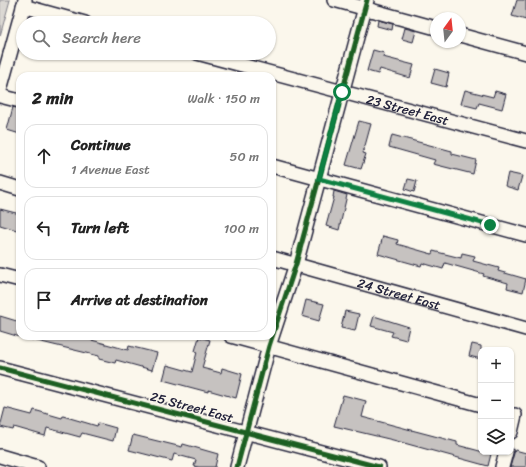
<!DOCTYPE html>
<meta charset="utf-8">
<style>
:root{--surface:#fff;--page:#f6f6f6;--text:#222;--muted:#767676;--line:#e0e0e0}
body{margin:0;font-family:Sriracha,sans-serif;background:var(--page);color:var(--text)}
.controls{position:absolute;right:12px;bottom:12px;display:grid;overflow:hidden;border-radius:8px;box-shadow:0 1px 3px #0004}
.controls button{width:36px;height:36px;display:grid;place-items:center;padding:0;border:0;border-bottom:1px solid var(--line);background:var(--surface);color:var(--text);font:20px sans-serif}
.compass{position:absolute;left:430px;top:12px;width:36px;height:36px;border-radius:50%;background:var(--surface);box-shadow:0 1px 3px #0004;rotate:15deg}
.stop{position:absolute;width:12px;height:12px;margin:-9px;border:3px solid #0b8043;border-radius:50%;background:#fff}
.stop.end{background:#0b8043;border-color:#fff;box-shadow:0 1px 4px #0008}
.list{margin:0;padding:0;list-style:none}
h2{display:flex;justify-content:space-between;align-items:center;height:52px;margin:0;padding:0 16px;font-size:17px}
h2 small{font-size:13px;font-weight:400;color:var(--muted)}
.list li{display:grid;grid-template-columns:26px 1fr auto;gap:12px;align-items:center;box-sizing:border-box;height:64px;margin:0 8px 8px;padding:0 8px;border:1px solid var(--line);border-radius:12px}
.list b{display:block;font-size:15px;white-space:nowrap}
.list p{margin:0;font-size:13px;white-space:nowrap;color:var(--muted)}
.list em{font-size:13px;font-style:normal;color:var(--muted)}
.icon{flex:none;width:22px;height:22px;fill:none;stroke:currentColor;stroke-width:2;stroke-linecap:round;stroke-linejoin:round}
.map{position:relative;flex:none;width:526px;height:467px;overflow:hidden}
.search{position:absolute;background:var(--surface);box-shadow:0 1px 3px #0004;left:16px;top:16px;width:260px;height:44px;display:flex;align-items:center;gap:10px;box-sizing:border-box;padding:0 14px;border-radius:22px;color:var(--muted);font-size:15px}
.panel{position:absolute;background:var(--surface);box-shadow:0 1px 3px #0004;left:16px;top:72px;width:260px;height:268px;border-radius:12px}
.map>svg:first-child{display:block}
.green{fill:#dbd8d3;stroke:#7e7d87}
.building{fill:#c6c2c0;stroke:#22223b}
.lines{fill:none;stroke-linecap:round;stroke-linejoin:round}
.minor-casing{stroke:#22223b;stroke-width:16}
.minor{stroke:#fbf7ec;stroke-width:13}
.cycleway-casing{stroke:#fbf7ec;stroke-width:8}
.cycleway{stroke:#1b5e20;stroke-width:5}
.route{stroke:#0b8043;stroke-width:5}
.labels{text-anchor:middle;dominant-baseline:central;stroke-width:3;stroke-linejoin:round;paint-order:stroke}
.street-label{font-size:13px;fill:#22223b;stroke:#fbf7ec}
</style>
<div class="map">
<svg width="526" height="467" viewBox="0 0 526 467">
<rect width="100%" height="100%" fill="#fbf7ec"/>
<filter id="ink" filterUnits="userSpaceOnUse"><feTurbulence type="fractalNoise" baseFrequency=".025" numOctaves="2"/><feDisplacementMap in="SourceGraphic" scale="8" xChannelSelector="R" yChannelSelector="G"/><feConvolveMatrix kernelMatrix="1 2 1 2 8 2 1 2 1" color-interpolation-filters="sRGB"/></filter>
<g filter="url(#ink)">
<path class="green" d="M0,0H10L0,36Z"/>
<g class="building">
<path d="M517,0H526V20L512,16Z"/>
<path d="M378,20L393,24L392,30L377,26Z"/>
<path d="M405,28L416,31L413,42L402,39Z"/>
<path d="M373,50L384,53L383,57L414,65L410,78L380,69L378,74L367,71Z"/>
<path d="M435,69L449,73L446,87L431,83Z"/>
<path d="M465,90L493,97L495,91L506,94L502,109L479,103L477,108L461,104Z"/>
<path d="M13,107L20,109V134L7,130Z"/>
<path d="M359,121L371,124L363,153L366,154L361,169L346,165Z"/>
<path d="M392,135L452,151V154L476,160L473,174L433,164L435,160L389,147Z"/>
<path d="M508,173L522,176L518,190L505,186Z"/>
<path d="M408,179L417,181L414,192L405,189Z"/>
<path d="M334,191L347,195L339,230L326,226L334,197H333Z"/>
<path d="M0,209L20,214V231L0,225Z"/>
<path d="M383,236L398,240L397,244L432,254L433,251L461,258L462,253L475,256L473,261L499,268L498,271L526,279L523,292L507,288L508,283L483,276L484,274L445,263L443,269L422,263L421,266L378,254Z"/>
<path d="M306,300L324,304L319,321L302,316Z"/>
<path d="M345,311L359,314L355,331L341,328Z"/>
<path d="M0,316L20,322V337L0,331Z"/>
<path d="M374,316L409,327L406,340L391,336L393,332L371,326Z"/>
<path d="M29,336H77L128,350L129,346L157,353L152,370L116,360L115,363L99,359V356L29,339Z"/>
<path d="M199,337L210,340L202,368L221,373L222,368L242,374L236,398L208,390V392L163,380L167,365L192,372L197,352L195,351Z"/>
<path d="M472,344L481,346V359L469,356Z"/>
<path d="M343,395L366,401L362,417L457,442V445L491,454L488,466L393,440L334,426Z"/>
<path d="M5,408L32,415L34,410L62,418L63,416L97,426L98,423L116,428L113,441L82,433L80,437L47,428L45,436L14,427L13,430L0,427Z"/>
<path d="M133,435L182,447L183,444L218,454L215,467H199L194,466L196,460L174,454L172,461L129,450Z"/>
<path d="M515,450L526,453V467H510Z"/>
</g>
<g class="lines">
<defs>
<g id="minor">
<path d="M334,0L436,28"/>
<path d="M23,6L85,23"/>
<path d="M460,35L526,53"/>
<path id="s1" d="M197,53L526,141"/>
<path d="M0,90L25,0"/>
<path d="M0,96L20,101"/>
<path d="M272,166L526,235"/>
<path d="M0,183L20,189"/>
<path id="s2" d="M272,258L526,329"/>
<path d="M0,275L20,280"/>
<path d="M231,336L481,405"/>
<path d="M0,368L379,467"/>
<path d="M511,432L515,415"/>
<path d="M0,456L38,467"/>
<path d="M237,467L269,346L296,264L367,0"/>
<path d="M502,467L506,452"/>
</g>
</defs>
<use href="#minor" class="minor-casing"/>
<use href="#minor" class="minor"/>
<defs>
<g id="cycleway">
<path d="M0,368L379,467"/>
<path d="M237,467L269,346L296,264L367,0"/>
</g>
</defs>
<use href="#cycleway" class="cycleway-casing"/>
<use href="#cycleway" class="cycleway"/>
</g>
</g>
<g class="lines" filter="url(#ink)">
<path class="route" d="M342,92L319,179L490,225"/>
</g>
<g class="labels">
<g class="street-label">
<text stroke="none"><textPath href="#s1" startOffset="218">23 Street East</textPath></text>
<text stroke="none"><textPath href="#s2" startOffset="132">24 Street East</textPath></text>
<text transform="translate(192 407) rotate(15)">25 Street East</text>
</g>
</g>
</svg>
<div class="controls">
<button>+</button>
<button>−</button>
<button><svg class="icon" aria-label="layers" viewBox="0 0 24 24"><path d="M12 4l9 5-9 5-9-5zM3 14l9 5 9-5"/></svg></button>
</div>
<svg class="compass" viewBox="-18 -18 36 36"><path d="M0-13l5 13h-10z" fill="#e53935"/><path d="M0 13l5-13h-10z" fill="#767676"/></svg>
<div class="stop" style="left:342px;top:92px"></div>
<div class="stop end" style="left:490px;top:225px"></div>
<div class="search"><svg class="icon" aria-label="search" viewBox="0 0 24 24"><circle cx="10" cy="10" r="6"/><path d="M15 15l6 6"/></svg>Search here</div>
<section class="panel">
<h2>2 min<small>Walk · 150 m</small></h2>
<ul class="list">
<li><svg class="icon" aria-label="ahead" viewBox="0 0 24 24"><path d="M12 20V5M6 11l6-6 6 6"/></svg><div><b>Continue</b><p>1 Avenue East</p></div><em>50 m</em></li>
<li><svg class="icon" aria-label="left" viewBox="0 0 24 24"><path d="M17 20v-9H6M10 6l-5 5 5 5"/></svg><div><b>Turn left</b></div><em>100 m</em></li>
<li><svg class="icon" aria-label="arrive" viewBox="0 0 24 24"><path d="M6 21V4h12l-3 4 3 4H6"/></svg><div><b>Arrive at destination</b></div></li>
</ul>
</section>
</div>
